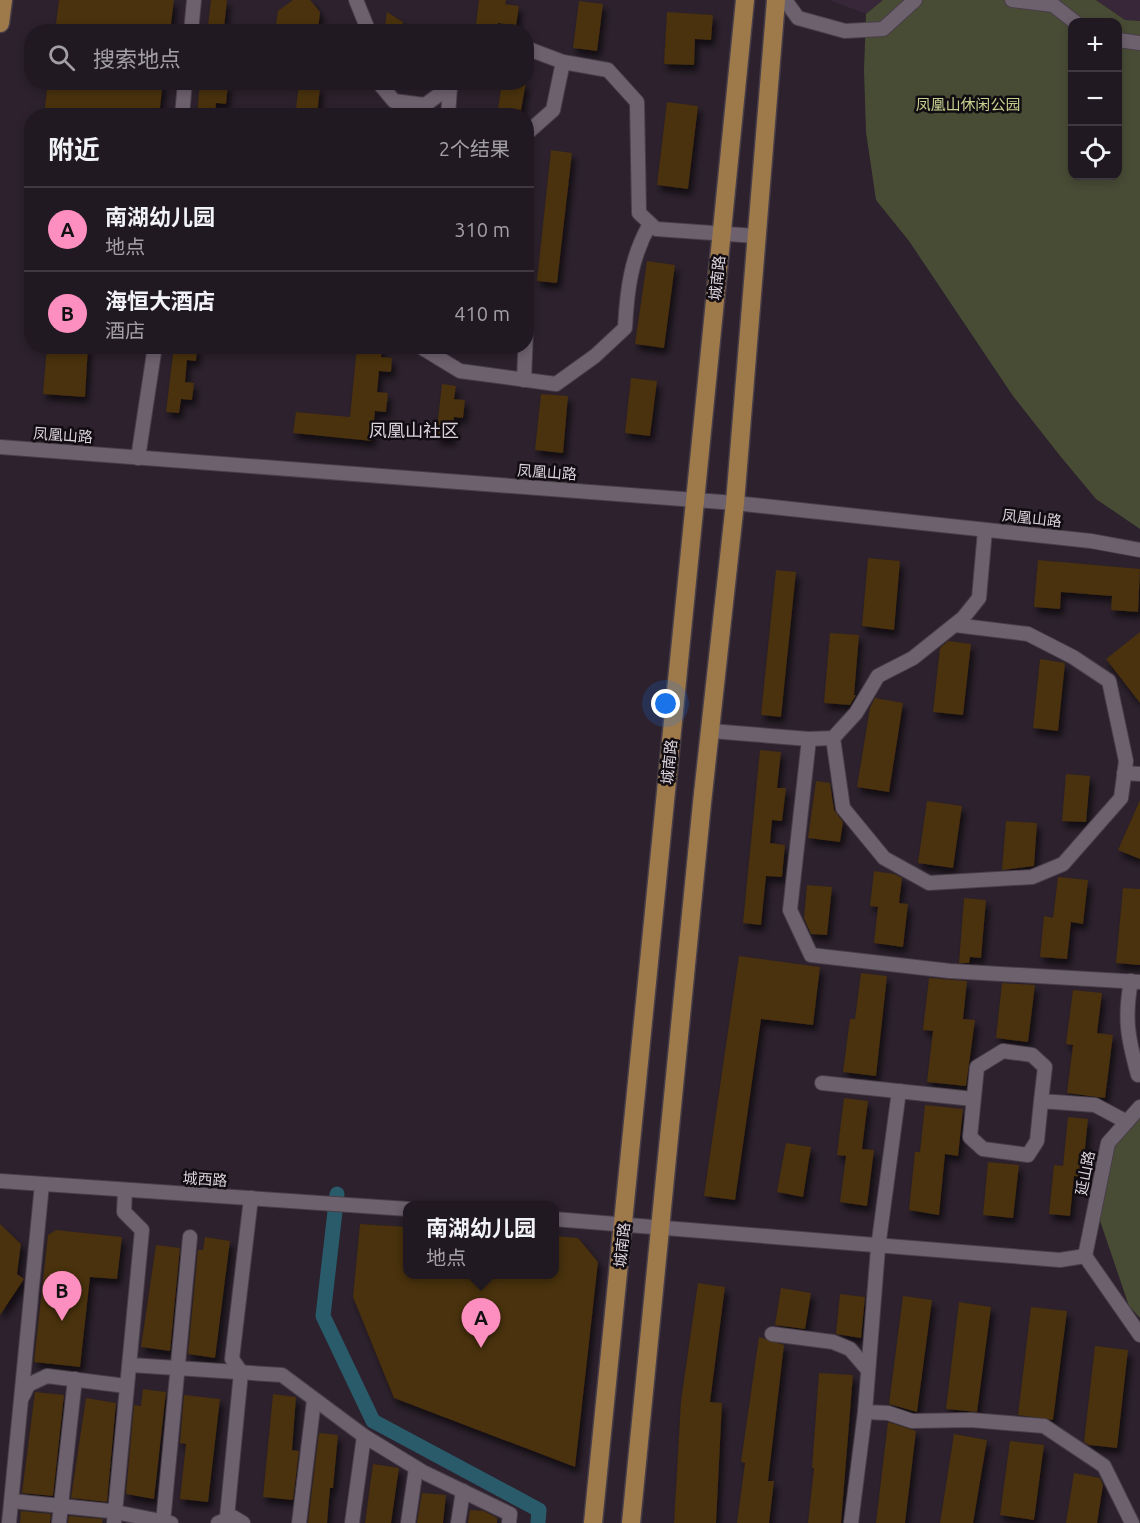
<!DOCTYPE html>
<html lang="zh">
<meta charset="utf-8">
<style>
:root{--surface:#211921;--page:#2d262e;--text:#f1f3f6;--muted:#a2a0a5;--line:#3e383f;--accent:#fd8ec0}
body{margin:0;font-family:Ubuntu,"Noto Sans SC",sans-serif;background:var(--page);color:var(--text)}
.controls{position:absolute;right:18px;top:18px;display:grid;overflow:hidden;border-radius:12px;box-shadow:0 3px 9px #0003}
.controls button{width:54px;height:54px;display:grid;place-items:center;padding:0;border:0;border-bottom:2px solid var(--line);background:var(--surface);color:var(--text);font:30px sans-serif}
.you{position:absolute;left:666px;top:704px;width:21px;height:21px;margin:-15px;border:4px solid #fff;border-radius:50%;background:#1a73e8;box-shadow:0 0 0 9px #1a73e833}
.badge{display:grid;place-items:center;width:39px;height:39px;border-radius:50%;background:var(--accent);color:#111;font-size:20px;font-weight:700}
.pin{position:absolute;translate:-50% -50px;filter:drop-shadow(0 2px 3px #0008)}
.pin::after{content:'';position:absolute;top:32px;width:21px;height:18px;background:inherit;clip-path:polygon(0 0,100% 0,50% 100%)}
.popup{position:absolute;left:403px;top:1201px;width:156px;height:78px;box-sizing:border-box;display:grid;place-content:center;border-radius:12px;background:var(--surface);filter:drop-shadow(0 2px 4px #0005);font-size:20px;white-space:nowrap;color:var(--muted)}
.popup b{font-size:22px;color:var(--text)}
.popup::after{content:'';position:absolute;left:50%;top:100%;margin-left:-12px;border:12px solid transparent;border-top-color:var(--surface)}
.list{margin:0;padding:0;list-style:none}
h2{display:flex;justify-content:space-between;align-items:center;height:78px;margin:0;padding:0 24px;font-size:26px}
h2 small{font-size:20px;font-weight:400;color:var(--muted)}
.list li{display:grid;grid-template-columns:39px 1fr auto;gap:18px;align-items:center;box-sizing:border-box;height:84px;padding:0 24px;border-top:2px solid var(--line)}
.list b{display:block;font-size:22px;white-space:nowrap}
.list p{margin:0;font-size:20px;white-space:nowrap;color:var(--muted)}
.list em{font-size:20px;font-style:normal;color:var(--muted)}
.icon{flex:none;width:33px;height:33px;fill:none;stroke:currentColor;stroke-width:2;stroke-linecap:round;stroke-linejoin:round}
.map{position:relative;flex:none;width:1140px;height:1523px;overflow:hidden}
.search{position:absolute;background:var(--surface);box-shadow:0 3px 9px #0003;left:24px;top:24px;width:510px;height:66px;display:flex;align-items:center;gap:15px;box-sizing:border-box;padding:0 21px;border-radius:24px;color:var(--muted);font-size:22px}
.panel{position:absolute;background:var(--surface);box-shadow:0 3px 9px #0003;left:24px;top:108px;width:510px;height:246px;border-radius:24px}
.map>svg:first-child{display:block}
.built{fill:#372738}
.green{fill:#484c35;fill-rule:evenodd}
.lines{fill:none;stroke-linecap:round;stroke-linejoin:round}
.canal{stroke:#2a5b6b;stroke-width:15}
.building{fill:#48300e;filter:url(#shadow)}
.minor-casing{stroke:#483e48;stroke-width:16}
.major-casing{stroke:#483e48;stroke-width:21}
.minor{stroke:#6e616e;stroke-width:14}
.major{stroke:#9e7a4b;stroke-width:18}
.labels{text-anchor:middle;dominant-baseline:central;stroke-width:5;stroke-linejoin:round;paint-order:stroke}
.park-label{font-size:15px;fill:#c6d28f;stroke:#110c11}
.street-label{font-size:15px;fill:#dbd3db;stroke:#110c11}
.quarter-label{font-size:18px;fill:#dbd3db;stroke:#110c11}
</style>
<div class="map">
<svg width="1140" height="1523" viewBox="0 0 1140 1523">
<defs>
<filter id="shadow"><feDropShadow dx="3.5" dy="6" stdDeviation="3" flood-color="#0009"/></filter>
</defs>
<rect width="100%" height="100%" fill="#2c212c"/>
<g class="built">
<path d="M829,0H883L866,14Z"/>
<path d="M1096,0H1140V21L1125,20Z"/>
</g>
<g class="green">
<path d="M883,0H1096L1125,20L1140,21V529L1096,499L1061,457L1013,396L909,241L876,200L866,132L864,70L866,14ZM1072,22H1118V176H1072Z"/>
<path d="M1140,1112V1318L1129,1306L1095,1206L1111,1137Z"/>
</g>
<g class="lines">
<path class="canal" d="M337,1194L323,1316L373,1421L539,1510L538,1523"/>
</g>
<g class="building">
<path d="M59,0H174L170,32H55Z"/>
<path d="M211,0H227L224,28L208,26Z"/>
<path d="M293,0H310L320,12L318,32H275L278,11Z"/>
<path d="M479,0H506L505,4L519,6L516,26L498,23L497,32H475Z"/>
<path d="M579,1L603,4L597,51L573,48Z"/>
<path d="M387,12L403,22L402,32H384Z"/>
<path d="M667,12L713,15L711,40L695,39L694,65L664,64Z"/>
<path d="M48,82H163L159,116H44Z"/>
<path d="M200,82L228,84L226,104L216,103L215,116H197Z"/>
<path d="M502,82H526L520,116H497Z"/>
<path d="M299,84L320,87L317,116H295Z"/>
<path d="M667,102L698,106L688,189L657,185Z"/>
<path d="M551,150L572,153L557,283L537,281Z"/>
<path d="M647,261L675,265L664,348L635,344Z"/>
<path d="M47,346H88L85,397L43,394Z"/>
<path d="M174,346H197L196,361L187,360L185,382L194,383L192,400L181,399L179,413L166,412Z"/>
<path d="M357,346H382L381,357L392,358L391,372L379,371L377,392L388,393L386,412L375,411L372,441L293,433L296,412L350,417Z"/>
<path d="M631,378L657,381L650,436L625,433Z"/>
<path d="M442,384L456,386L454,399L465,400L463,418L454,417L452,440L436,438Z"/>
<path d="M541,394L568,396L563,453L535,450Z"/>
<path d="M868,558L900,561L894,630L862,626Z"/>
<path d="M1038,560L1140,569L1138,612L1111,610L1112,596L1061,592L1060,609L1034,607Z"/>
<path d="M776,570L796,572L781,717L761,715Z"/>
<path d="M1140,632V703L1106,659Z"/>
<path d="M830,633L859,635L854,695H856L850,705L824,703Z"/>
<path d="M948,641L971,644L963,715L933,712L940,648Z"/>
<path d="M1040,659L1065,663L1058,731L1033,728Z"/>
<path d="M875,698L903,703L889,792L857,787L870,708Z"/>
<path d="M760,750L781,752L777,788H786L782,821L772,820L770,843L785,845L782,877L766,876L761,925L743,923Z"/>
<path d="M1066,774L1090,776L1086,822L1062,821Z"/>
<path d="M816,781L830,783L834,810L843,822L840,842L808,838Z"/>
<path d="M1140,800V859L1118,850Z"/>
<path d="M927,801L962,806L953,868L918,863Z"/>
<path d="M1006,821L1037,823L1034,866L1002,870Z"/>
<path d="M874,871L894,874L902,878L899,903L908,904L903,947L874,943L878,907L870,906Z"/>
<path d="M1058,877L1088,880L1083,924L1071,922L1067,959L1040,957L1044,916L1053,918Z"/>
<path d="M807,885L832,887L827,935L811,934L804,918Z"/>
<path d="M1123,888L1140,889V965L1116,963Z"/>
<path d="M964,898L986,900L981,958L970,957L969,963H959Z"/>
<path d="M739,956L820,967L813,1025L761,1019L735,1200L704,1196Z"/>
<path d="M861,973L887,976L876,1076L843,1072L850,1019H855Z"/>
<path d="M929,978L967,981L963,1019L975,1020L966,1086L927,1082L933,1031L923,1030Z"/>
<path d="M1002,983L1035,985L1028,1042L996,1038Z"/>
<path d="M1073,990L1102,993L1097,1033L1113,1035L1105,1098L1067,1093L1073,1045L1066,1044Z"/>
<path d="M844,1098L868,1101L862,1149L874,1150L867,1206L840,1202L846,1156L837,1155Z"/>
<path d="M925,1105L963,1109L958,1156L945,1154L939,1215L909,1210L915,1152H920Z"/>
<path d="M1068,1117L1088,1119L1082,1177L1074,1176L1070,1216L1049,1214L1054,1165L1063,1166Z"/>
<path d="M786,1143L811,1147L803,1197L777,1192Z"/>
<path d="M988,1162L1019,1165L1013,1218L983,1215Z"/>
<path d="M0,1224L21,1244L17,1274L24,1279L0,1315Z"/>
<path d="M360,1224L408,1227V1275H555V1236L578,1238L598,1262L575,1467L394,1398L353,1297Z"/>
<path d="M56,1230L122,1237L117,1279L90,1277L80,1367L34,1362L48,1235Z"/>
<path d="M205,1237L230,1241L215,1358L188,1354L198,1250H203Z"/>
<path d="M156,1245L180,1248L170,1351L141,1347Z"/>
<path d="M698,1283L725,1287L710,1402L722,1403L716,1523H674L681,1401Z"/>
<path d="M781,1288L811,1293L805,1329L775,1325Z"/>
<path d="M840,1294L865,1297L861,1338L836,1334Z"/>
<path d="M903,1296L932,1300L917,1412L889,1404Z"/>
<path d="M959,1302L991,1307L977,1412L946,1409Z"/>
<path d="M1031,1307L1067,1311L1053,1420L1018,1415Z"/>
<path d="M759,1337L784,1345L768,1481H774L769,1523H737L745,1463L741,1462Z"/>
<path d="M1095,1346L1128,1350L1117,1448L1089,1445L1084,1442Z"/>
<path d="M819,1373L853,1375L841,1523H808L814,1468H812Z"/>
<path d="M143,1389L166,1392L154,1499L126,1494L134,1405L141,1406Z"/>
<path d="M35,1392L64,1395L53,1496L22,1493Z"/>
<path d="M273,1394L296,1397L292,1450L299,1451L293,1500L263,1497Z"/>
<path d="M184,1395L220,1399L208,1502L180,1499L186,1444L180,1443Z"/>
<path d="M86,1398L116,1403L107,1502L71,1498Z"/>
<path d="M888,1422L916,1431L905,1523H876Z"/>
<path d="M319,1433L338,1435L333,1488H330L327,1523H308Z"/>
<path d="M954,1434L987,1440L973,1523H940Z"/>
<path d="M1010,1441L1044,1445L1034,1520L1000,1515Z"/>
<path d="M373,1464L399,1468L391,1523H365Z"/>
<path d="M1074,1473L1100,1478L1103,1485L1097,1523H1066Z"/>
<path d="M422,1493L446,1495L443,1523H417Z"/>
<path d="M470,1510L484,1511L497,1518V1523H468Z"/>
<path d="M21,1511L51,1514L50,1523H20Z"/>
<path d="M69,1516L103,1519L102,1523H68Z"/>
</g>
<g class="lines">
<defs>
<g id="minor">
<path d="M356,0L369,32"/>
<path d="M785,0L798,18L845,31L883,29L915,0"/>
<path d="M1012,0L1053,5L1075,22"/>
<path d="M191,32L194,0"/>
<path d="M1118,40L1140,43"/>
<path d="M526,48L563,62L608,70L637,102L639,213L656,229L756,236"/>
<path d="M378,82L394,101L425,105L456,82"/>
<path d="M182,116L185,82"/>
<path d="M448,116L450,87"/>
<path d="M526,134L553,110L563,62"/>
<path d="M419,346L460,371L556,384L595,356L625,328C627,290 631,257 650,224"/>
<path d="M524,380L526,331"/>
<path d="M0,447L735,503L1091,541L1140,550"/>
<path d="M138,458L155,346"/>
<path d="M711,731L809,739L790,910L811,955L950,971L1140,982"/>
<path d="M833,738L843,808L884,858L929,883L1032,877L1063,864L1121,798L1126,761L1109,681L1073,657L1028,634L955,625"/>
<path d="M809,739L833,738L856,713L878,676L913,658L963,618L979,598L985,530"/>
<path d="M1124,773L1140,774"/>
<path d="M1131,981C1124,1019 1128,1038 1138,1075"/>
<path d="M822,1083L973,1099"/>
<path d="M899,1091L878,1248L865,1412L888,1413L912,1421L971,1420L1044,1426L1104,1466L1132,1523"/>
<path d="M1041,1101L1037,1141L1028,1155L983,1149L970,1137L977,1067L1003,1051L1032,1055L1045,1067L1041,1101L1095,1105L1127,1122"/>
<path d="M0,1181L408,1209"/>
<path d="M554,1219L1060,1260L1085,1256"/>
<path d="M1085,1256L1108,1143L1140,1107"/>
<path d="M1085,1256L1140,1335"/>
<path d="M772,1334L833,1342L850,1349L868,1370"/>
<path d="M131,1365L282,1375L364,1436L423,1472L510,1514L509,1523"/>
<path d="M23,1396L28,1385L47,1376L126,1386"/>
<path d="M12,1501L110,1511L171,1523"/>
<path d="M227,1517L241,1372L232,1359L251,1198"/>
<path d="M9,1523L42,1184"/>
<path d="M59,1523L75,1379"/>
<path d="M114,1523L142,1230L124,1212L125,1190"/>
<path d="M163,1523L190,1237"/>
<path d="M218,1523L233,1517L243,1523"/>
<path d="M299,1523L314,1400"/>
<path d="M352,1523L364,1436"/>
<path d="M408,1523L416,1468"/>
<path d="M458,1523L463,1491"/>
<path d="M851,1523L865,1412"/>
</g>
<g id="major">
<path d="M0,23L3,0"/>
<path d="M593,1523L745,0"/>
<path d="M631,1523L702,803L735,503L776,0"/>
</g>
</defs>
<use href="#minor" class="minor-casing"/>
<use href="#major" class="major-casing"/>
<use href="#minor" class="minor"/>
<use href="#major" class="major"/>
</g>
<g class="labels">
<g class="park-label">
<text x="968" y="104">凤凰山休闲公园</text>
</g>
<g class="street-label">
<text transform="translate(717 278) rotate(-84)">城南路</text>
<text transform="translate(63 435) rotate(4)">凤凰山路</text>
<text transform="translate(547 472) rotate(4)">凤凰山路</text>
<text transform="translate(1032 518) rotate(6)">凤凰山路</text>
<text transform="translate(669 762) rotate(-84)">城南路</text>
<text transform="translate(1085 1173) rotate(-79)">延山路</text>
<text transform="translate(205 1179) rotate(4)">城西路</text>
<text transform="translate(622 1245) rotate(-84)">城南路</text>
</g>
<g class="quarter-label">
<text x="414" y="430">凤凰山社区</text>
</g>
</g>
</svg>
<div class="controls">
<button>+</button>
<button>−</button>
<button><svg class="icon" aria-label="locate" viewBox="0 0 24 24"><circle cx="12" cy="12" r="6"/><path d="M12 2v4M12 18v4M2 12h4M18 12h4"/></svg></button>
</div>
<div class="you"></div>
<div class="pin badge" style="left:481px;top:1348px">A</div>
<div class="popup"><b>南湖幼儿园</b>地点</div>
<div class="pin badge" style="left:62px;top:1321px">B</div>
<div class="search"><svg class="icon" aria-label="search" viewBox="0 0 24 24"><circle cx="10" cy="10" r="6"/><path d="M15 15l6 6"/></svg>搜索地点</div>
<section class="panel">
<h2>附近<small>2个结果</small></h2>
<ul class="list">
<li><span class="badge">A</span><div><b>南湖幼儿园</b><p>地点</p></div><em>310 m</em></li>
<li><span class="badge">B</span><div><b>海恒大酒店</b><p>酒店</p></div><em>410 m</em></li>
</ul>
</section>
</div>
